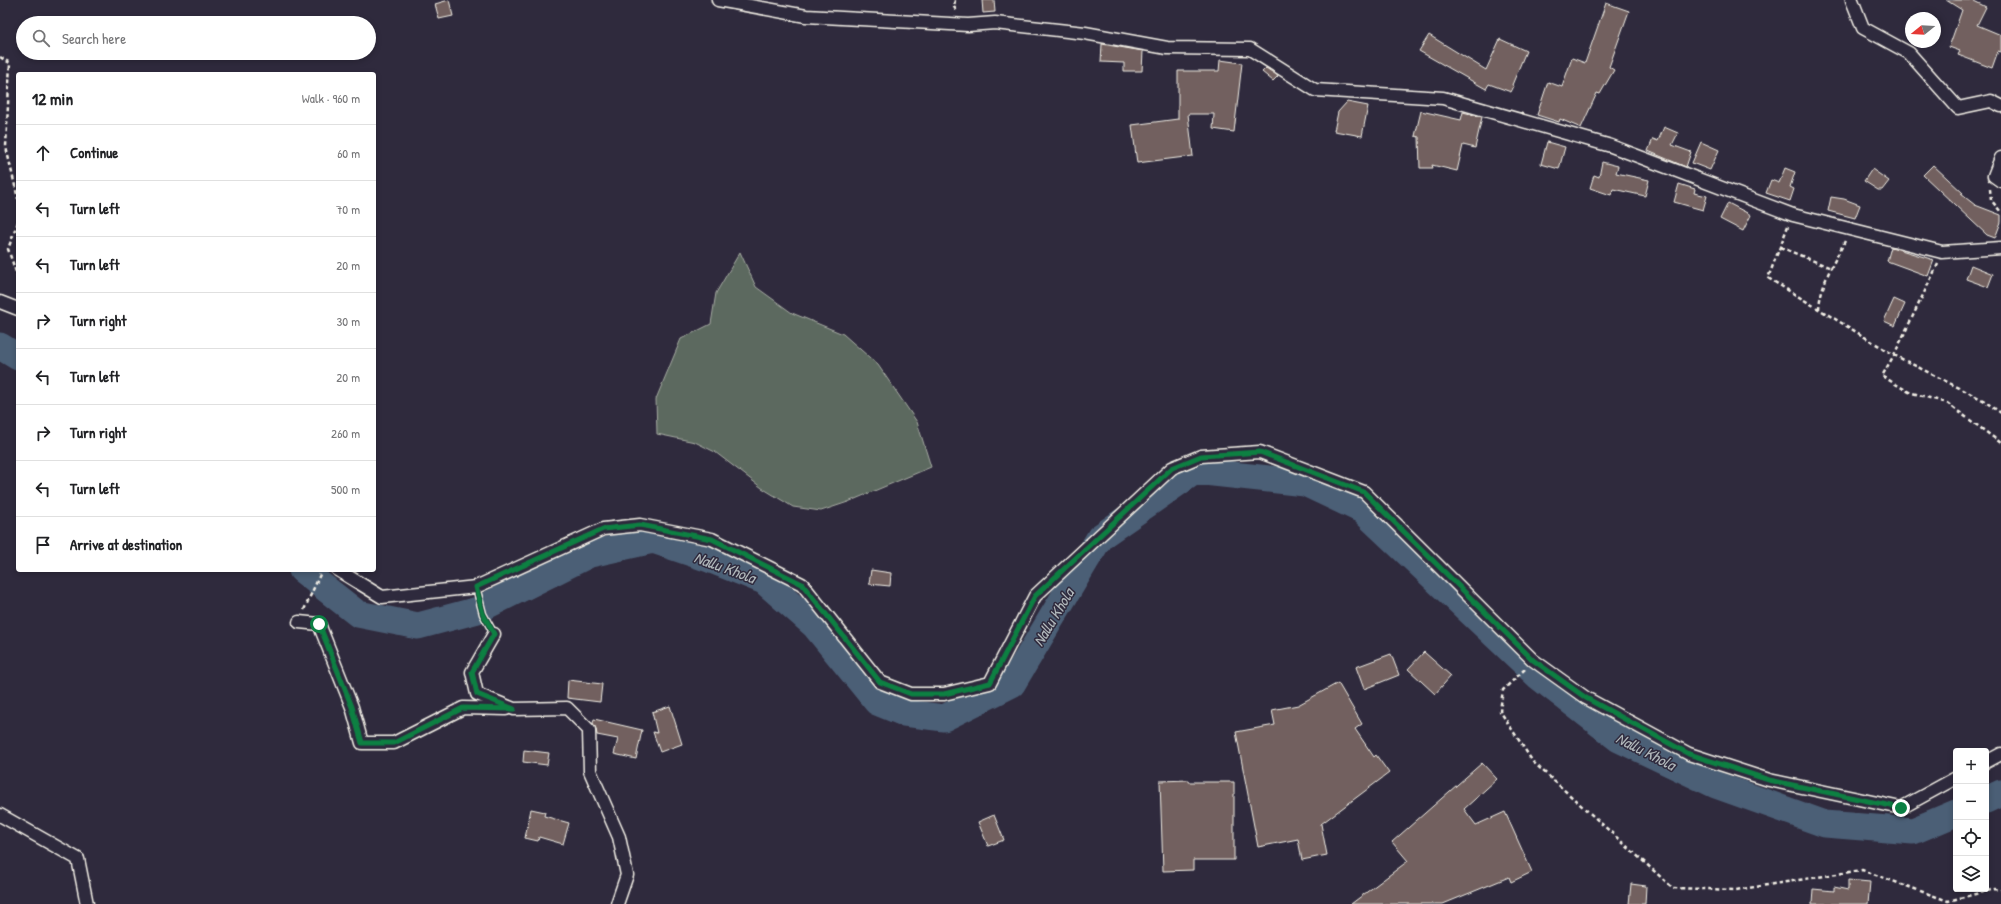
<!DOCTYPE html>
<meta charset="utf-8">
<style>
:root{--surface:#fff;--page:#f2f2f2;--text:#202124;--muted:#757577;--line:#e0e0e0}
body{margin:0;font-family:"Patrick Hand",sans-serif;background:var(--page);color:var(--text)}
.controls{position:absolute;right:12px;bottom:12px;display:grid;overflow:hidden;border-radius:4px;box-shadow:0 2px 6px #0003}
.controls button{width:36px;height:36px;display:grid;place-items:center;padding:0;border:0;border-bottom:1px solid var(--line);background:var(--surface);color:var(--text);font:20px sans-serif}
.compass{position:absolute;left:1905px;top:12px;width:36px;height:36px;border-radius:50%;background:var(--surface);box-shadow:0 2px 6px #0003;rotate:252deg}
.stop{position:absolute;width:12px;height:12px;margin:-9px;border:3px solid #0b8043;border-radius:50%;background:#fff}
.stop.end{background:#0b8043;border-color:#fff;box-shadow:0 1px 4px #0008}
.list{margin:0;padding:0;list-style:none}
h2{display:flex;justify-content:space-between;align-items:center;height:52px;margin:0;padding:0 16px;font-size:17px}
h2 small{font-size:13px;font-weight:400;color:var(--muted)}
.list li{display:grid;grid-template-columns:26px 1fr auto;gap:12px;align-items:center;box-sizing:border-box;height:56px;padding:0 16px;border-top:1px solid var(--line)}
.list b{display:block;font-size:15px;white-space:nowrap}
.list em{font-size:13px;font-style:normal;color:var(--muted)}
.icon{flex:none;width:22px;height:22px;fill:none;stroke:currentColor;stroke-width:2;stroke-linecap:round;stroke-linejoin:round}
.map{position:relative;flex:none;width:2001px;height:904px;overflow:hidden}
.search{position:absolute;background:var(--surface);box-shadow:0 2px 6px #0003;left:16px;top:16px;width:360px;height:44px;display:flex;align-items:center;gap:10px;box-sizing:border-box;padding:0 14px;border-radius:22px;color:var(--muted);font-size:15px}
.panel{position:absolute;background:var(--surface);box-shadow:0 2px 6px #0003;left:16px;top:72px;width:360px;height:500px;border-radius:4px}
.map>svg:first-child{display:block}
.green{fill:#5b695f;stroke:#a8ada4}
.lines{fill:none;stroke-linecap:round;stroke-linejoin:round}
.river{stroke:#4b5f76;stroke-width:27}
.building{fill:#72615f;stroke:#f4f1e8}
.lane-casing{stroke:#f4f1e8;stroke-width:9}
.street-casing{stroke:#f4f1e8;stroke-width:15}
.path{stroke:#f4f1e8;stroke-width:2.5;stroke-dasharray:4 3;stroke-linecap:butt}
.lane{stroke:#2f2a3d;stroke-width:6}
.street{stroke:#2f2a3d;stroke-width:12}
.route{stroke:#0b8043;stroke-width:5}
.labels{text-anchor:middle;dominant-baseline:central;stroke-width:3;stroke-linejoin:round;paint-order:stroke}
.water-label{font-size:16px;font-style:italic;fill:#b0b7ba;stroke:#2f2a3d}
</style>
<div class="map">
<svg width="2001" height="904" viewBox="0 0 2001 904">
<rect width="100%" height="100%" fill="#2f2a3d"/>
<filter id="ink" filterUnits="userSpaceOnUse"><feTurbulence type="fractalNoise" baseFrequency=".025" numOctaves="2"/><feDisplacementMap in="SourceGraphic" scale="8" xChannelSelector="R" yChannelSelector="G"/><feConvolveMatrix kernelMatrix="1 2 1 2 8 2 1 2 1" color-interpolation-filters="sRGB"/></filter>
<g filter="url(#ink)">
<path class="green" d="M740,252L756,287L792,313L843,334L878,365L917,422L931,467L848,502L821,511L793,507L762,488L715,452L695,442L657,434L656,399L681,339L711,324L716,293Z"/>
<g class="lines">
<g class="river">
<path d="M0,346L18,357"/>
<path d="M302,570L358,614L418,626L478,610L590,554L653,540L709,559L764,581L815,626L877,702L904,713L944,718L1012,684L1100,537L1195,471L1305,483L1362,510L1538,676L1619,739L1716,785L1825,824L1913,831L1956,813"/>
<path d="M1986,800L2001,793"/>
</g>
</g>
<g class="building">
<path d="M449,0L453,16L439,19L435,4Z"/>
<path d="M982,0H994L995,12L983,13Z"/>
<path d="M1946,0H1972L1986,7L1977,25L2001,35V52L1998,51L1992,68L1958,55L1960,51L1949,47L1962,10Z"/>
<path d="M1606,3L1629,11L1609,67L1614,70L1600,94L1597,93L1581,128L1560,119L1559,122L1537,115L1548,82L1562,87L1572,58L1585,63Z"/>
<path d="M1429,35L1486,70L1500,39L1526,51L1512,85L1514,86L1511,92L1489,84L1486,89L1419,51Z"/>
<path d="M1102,44L1143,51L1142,71H1124V63L1101,62Z"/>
<path d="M1220,60L1242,63L1234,132L1213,129L1214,114H1188L1193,156L1137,163L1132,125L1178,119V71H1219Z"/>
<path d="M1266,68L1278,76L1273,81L1262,72Z"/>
<path d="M1347,102L1368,106L1362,136L1334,131L1338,112Z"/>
<path d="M1421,111L1461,120L1463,112L1482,117L1475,148L1463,145L1457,171L1432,165L1433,168H1420L1419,137L1415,136Z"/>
<path d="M1664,127L1678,133L1672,145L1691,152L1686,167L1648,151L1653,139L1658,141Z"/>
<path d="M1547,142L1565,147L1559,169L1541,164Z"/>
<path d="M1701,142L1719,150L1710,170L1692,163Z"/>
<path d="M1602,162L1618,166L1616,173L1649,180L1645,196L1613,189L1611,195L1590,188L1594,175L1599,177Z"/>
<path d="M1933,165L1963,193L1961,194L1975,205L2001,215V222L1995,238L1987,235L1923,175Z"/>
<path d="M1785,168L1795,172L1790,187L1794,189L1790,201L1766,193L1771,180L1779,183Z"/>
<path d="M1872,169L1889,181L1882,190H1878L1864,181Z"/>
<path d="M1679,184L1695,189L1694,193L1707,196L1703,210L1674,202Z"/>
<path d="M1831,197L1844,199L1860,205L1855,218L1828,211Z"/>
<path d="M1728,203L1751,215L1743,231L1720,219Z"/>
<path d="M1891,247L1934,260L1928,276L1887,261Z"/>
<path d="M1971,265L1993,274L1988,287L1966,279Z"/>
<path d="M1894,299L1905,304L1895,326L1884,321Z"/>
<path d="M871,570L891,573L890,586L869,584Z"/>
<path d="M1424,652L1451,676L1435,694L1408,669Z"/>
<path d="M1391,654L1399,675L1364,689L1356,667Z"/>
<path d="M568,680L602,684L600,702L567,698Z"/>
<path d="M1338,683L1362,724L1355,729L1374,757L1376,755L1389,773L1321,824L1327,855L1302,860L1298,839L1258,847L1236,732L1275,725L1272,710L1298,705Z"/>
<path d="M670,706L682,744L660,752L653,732L657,733L652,712Z"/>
<path d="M594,719L642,730L636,759L614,754L618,739L597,735L596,729L593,723Z"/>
<path d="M524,750L549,753L547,765L523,762Z"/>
<path d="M1482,763L1497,779L1464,809L1476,825L1505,812L1532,872L1511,882L1509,877L1443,904H1351L1408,861L1392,842Z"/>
<path d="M1189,780V782H1234V860H1193V870L1163,871L1160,781Z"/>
<path d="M531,809L545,812L544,816L569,823L563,844L539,837L538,841L525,838Z"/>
<path d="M994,815L1004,840L988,846L978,822Z"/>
<path d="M1848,880L1870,882L1868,904H1812L1813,889L1834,891V887L1848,890Z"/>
<path d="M1631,884L1646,886L1645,904H1629Z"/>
</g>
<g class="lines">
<defs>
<path id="lane" d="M476,587L483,614L494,634"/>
<g id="street">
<path d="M718,0L806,16L968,25L995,23L1085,33L1167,48L1250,49L1315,90L1443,98L1611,146L1793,215L1942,252L2001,248"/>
<path d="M1852,0L1863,28L1909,53L1958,108L1991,101L2001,106"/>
<path d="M2001,158L1994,176L2001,181"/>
<path d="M0,302L18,309"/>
<path d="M338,570L382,597L476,587L603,529L640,525L712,539L802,584L880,682L911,694H944L990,683L1035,596L1172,468L1201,456L1260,452L1364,492L1533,660L1586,698L1689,754L1769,780L1901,808L1956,778"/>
<path d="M299,622L319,624L352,707L362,743H394L463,708L506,709"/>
<path d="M494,634L472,672L477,694L514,709L567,708L589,730L590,771L619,837L627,875L617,904"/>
<path d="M1986,762L2001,754"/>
<path d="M0,815L78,859L87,904"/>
</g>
</defs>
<use href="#lane" class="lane-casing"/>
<use href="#street" class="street-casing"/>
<g class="path">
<path d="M955,0L954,7L957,11"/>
<path d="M0,57L10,63L6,147L18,199"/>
<path d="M1990,189L1991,200L2001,212"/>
<path d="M18,222L8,249L18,278"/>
<path d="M1788,226L1768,278L1894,355L1983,400L2001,413"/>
<path d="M1780,247L1831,268"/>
<path d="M1938,264L1894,355L1882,376L1909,392L1947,403L2001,443"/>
<path d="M1819,309C1820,285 1834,262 1845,241"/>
<path d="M304,610L322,570"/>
<path d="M1525,669L1503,690L1500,711L1533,762L1673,888L1736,890L1862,870L1948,901L1995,889L2001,890"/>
</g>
<use href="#lane" class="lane"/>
<use href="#street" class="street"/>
</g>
</g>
<g class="lines" filter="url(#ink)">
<path class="route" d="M319,624L352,707L362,743H394L463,708L514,709L477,694L472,672L494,634L483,614L476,587L603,529L640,525L712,539L802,584L880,682L911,694H944L990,683L1035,596L1172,468L1201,456L1260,452L1364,492L1533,660L1586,698L1689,754L1769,780L1901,808"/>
</g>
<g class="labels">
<g class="water-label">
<text transform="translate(725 567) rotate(20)">Nallu Khola</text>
<text transform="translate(1053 617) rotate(-59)">Nallu Khola</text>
<text transform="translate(1646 751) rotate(27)">Nallu Khola</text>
</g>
</g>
</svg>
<div class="controls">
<button>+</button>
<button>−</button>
<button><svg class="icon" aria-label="locate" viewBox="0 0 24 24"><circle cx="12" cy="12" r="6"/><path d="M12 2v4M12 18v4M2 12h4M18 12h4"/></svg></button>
<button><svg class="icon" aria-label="layers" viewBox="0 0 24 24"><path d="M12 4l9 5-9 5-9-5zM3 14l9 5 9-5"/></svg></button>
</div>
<svg class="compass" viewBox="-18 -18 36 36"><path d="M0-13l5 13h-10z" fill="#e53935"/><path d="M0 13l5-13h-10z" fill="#757577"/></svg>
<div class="stop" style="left:319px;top:624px"></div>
<div class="stop end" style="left:1901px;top:808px"></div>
<div class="search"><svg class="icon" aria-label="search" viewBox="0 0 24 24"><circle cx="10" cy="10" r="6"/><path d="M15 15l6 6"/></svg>Search here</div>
<section class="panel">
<h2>12 min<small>Walk · 960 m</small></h2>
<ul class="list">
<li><svg class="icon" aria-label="ahead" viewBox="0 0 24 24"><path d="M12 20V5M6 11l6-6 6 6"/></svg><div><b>Continue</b></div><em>60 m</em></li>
<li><svg class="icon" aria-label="left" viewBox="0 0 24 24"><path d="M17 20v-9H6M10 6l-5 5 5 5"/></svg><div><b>Turn left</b></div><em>70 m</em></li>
<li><svg class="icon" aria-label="left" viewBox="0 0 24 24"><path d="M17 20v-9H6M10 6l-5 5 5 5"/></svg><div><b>Turn left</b></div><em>20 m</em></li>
<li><svg class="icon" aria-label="right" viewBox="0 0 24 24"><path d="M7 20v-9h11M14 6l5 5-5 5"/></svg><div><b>Turn right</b></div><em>30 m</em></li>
<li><svg class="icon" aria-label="left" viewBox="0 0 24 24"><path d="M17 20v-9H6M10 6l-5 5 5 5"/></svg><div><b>Turn left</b></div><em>20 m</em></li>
<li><svg class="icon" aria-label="right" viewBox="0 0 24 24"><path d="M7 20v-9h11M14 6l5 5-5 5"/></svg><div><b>Turn right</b></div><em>260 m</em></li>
<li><svg class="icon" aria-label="left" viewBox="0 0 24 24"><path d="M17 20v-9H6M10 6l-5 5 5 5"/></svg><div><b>Turn left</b></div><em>500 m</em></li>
<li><svg class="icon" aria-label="arrive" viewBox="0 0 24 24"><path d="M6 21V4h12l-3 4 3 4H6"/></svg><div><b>Arrive at destination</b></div></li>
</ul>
</section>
</div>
